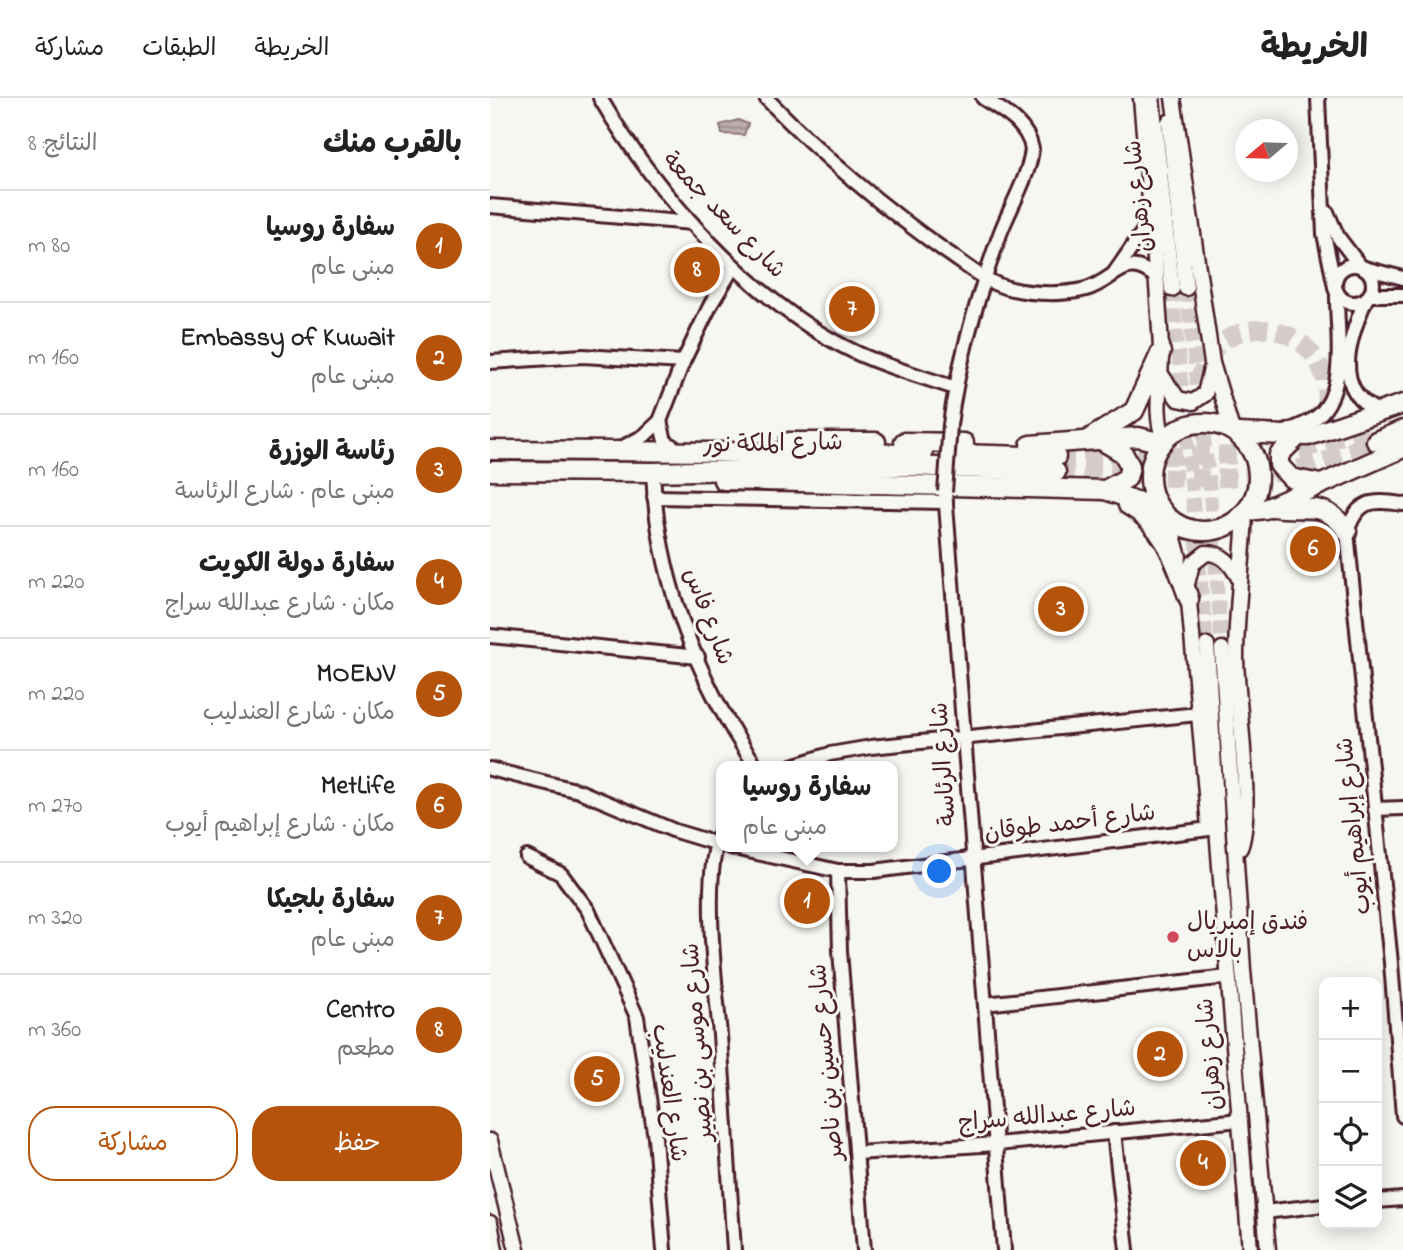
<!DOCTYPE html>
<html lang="ar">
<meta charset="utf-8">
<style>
:root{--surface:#fff;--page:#f6f6f6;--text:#222;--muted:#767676;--line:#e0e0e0;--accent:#b45309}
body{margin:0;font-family:"Indie Flower","Playpen Sans Arabic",sans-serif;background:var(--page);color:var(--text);direction:rtl}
.controls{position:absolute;right:21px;bottom:21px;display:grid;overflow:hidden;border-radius:14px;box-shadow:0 4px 18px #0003}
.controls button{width:63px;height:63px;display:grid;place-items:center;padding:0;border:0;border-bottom:2px solid var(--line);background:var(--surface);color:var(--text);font:35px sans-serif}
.compass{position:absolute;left:745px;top:21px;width:63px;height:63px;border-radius:50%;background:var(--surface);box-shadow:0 4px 18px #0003;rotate:251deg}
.you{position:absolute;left:450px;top:774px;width:24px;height:24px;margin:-18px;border:5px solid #fff;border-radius:50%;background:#1a73e8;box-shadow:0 0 0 10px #1a73e833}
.badge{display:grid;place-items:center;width:46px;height:46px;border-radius:50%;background:var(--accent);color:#fff;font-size:23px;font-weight:700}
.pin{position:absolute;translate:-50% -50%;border:4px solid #fff;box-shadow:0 2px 7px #0006}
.popup{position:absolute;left:226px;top:663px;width:182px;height:91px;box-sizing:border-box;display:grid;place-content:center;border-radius:14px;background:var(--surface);filter:drop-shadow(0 2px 5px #0005);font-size:23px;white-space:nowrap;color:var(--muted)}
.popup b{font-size:26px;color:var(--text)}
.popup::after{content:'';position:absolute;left:50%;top:100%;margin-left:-14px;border:14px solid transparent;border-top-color:var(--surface)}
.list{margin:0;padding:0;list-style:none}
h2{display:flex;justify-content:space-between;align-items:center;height:91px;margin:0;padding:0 28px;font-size:30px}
h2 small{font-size:23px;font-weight:400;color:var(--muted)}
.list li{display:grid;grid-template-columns:46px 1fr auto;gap:21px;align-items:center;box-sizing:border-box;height:112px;padding:0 28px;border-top:2px solid var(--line)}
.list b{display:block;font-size:26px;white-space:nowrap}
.list p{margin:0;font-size:23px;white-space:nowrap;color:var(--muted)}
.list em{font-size:23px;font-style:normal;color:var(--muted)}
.actions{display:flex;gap:14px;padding:21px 28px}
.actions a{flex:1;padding:16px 0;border:2px solid var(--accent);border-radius:28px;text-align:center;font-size:24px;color:var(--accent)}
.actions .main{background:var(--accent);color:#fff}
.icon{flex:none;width:38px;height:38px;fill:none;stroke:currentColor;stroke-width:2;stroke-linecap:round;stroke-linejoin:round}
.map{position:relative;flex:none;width:913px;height:1152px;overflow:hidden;direction:ltr}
header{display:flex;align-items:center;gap:42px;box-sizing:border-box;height:98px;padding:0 35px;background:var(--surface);border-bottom:2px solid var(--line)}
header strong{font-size:33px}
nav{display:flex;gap:38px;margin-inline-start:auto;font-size:24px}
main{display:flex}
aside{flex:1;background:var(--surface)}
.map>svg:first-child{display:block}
.water{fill:url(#water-rules);stroke:#8e747a;stroke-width:2}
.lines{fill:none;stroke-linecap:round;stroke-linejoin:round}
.major-tunnel{stroke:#d4cbca;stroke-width:14;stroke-dasharray:14 7;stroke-linecap:butt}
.highway-tunnel{stroke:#d4cbca;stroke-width:18;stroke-dasharray:18 9;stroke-linecap:butt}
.minor-casing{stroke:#4a1f2b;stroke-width:18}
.major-casing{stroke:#4a1f2b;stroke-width:19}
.highway-casing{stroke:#4a1f2b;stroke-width:23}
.minor{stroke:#f6f6f2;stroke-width:12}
.major{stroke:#f6f6f2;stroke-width:14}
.highway{stroke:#f6f6f2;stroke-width:18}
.minor-bridge-casing{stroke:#4a1f2b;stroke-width:18;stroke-linecap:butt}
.minor-bridge{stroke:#f6f6f2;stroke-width:12}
.poi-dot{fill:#d1495b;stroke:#f6f6f2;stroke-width:2.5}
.labels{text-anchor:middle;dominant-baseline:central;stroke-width:6;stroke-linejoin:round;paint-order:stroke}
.street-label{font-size:24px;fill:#4a1f2b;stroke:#f6f6f2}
.poi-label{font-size:24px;fill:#4a1f2b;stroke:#f6f6f2;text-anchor:start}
</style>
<header>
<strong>الخريطة</strong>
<nav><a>الخريطة</a><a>الطبقات</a><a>مشاركة</a></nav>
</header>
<main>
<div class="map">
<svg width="913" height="1152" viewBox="0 0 913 1152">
<defs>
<pattern id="water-rules" width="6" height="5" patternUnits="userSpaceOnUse" patternTransform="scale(1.75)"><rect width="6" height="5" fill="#bbadae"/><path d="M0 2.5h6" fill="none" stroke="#9a8c8e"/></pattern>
</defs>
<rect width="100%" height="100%" fill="#f6f6f2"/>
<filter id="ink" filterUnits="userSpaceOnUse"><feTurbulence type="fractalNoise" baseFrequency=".0143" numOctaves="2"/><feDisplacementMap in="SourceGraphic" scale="14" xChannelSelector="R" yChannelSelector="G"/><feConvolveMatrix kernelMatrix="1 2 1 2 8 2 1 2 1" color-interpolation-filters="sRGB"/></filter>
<g filter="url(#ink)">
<path class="water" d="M248,22L258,26L254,37L232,36L230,27Z"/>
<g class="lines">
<g class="major-tunnel">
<path d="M696,190L719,382L732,551"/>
<path d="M682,191L717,547"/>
</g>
<g class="highway-tunnel">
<path d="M708,287C725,197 853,222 835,317"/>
<path d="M566,359L782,357L806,354L882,329"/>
<path d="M566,374C644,376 729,389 806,371C834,365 860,353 886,343"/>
</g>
<defs>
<g id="minor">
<path d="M110,0C166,96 266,209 369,256C400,270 433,279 465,290"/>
<path d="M276,0C332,58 392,109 458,155C479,169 497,186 522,191C544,196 574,197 596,191C627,182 634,153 666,179"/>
<path d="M828,0L834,136L845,189"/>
<path d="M0,108L202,125"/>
<path d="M837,114L848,139L870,168"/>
<circle cx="864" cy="186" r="19"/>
<path d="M874,170L913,180"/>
<path d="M625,174L661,122"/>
<path d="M880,197H913"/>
<path d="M876,201C859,240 840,294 891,314"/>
<path d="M0,264L93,258L193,264"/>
<path d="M170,323L175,343L189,353"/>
<path d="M460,327C468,262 488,197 510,136C520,109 539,79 542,51C537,25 513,13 493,0"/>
<path d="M793,335C805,330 818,326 828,318C859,290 846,232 847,194"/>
<path d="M129,351L154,338L170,323L193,264L221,206L244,168"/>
<path d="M163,374C167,478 207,583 266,668"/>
<path d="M455,394L514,1152"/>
<path d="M164,399L456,404"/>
<path d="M913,406C881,402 868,401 857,434L901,865L913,1018"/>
<path d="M0,538L208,559"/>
<path d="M302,668L340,656L381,649L708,616"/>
<path d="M0,671L89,693L185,733L231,747"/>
<path d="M885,711L913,710"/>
<path d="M231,735C211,774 226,890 230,937C235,1009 239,1080 244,1152"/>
<path d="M240,749L348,773H384L719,731"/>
<path d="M37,759L71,776L98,812L147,919L165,1040L174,1152"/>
<path d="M348,773L350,853L374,1152"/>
<path d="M495,906L738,879"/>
<path d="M624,1034L637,1152"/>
<path d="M367,1055L507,1046L750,1022"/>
<path d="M887,1103L913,1101"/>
<path d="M775,1114L834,1107"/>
</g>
<g id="major">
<path d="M651,0C658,84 667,167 671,251C672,280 663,315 674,341"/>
<path d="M662,0L682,191"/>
<path d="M683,0L722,265L742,332"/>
<path d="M679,24L696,190"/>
<path d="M672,278L688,301L703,304L715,296L721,271"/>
<path d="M678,419L689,459"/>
<path d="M697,486L702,466L716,455C733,455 741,466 749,480"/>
<path d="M698,492L719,729"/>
<path d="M717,547L728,743L760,1152"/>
<path d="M732,551L753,872L778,1152"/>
<path d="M750,750C764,715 747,604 746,561C746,512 753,464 755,415"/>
<path d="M0,1043L27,1152"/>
<path d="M0,1125L5,1152"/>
</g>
<g id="highway">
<circle cx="714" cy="379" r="54"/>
<path d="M748,335L818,338L913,306"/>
<path d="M808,338L789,357V367L801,380L830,386"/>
<path d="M602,339L644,313L671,254"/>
<path d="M611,342L633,355L640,368L637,380L615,392"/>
<path d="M886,343L913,332"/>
<path d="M299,344H386"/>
<path d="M414,344L474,345"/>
<path d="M540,347L648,339L672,345"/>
<path d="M0,352L433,356"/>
<path d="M468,356L566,359"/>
<path d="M0,373L163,374L423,368L566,374"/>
<path d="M233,382L615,392L672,412"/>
<path d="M638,407C675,428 685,463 699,501"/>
<path d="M784,409C817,414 836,401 857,434"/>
<path d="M757,413L775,411L913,350"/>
</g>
</defs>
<use href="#minor" class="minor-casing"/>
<use href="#major" class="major-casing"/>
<use href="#highway" class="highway-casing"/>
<use href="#minor" class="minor"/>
<use href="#major" class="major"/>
<use href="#highway" class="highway"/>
<defs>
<path id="minor-bridge" d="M455,394L460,327"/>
</defs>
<use href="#minor-bridge" class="minor-bridge-casing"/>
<use href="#minor-bridge" class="minor-bridge"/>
</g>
</g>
<circle class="poi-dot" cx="683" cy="839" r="7"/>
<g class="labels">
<g class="street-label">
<text transform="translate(650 98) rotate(-96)">شارع زهران</text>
<text transform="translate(233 118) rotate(46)">شارع سعد جمعة</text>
<text transform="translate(283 347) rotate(-1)">شارع الملكة نور</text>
<text transform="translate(217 519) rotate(69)">شارع فاس</text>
<text transform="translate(455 666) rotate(-94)">شارع الرئاسة</text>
<text transform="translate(580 726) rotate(-7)">شارع أحمد طوقان</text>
<text transform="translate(865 728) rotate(-96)">شارع إبراهيم أيوب</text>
<text transform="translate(209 944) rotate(-94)">شارع موسى بن نصير</text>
<text transform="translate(721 956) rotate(-95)">شارع زهران</text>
<text transform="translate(338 964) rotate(-95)">شارع حسين بن ناصر</text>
<text transform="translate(178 995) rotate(82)">شارع العندليب</text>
<text transform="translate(557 1019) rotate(-5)">شارع عبدالله سراج</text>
</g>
<g class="poi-label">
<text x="697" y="825">فندق إمبريال<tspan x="697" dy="28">بالاس</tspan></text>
</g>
</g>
</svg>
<div class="controls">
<button>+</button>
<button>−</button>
<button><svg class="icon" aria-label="locate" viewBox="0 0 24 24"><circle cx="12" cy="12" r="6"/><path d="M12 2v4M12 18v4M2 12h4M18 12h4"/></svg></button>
<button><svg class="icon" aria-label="layers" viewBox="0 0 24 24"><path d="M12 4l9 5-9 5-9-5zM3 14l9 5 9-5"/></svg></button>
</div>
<svg class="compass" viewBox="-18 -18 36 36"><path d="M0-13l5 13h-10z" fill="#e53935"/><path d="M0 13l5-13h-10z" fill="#767676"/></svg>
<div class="you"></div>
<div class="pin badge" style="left:317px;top:803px">1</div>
<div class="popup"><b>سفارة روسيا</b>مبنى عام</div>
<div class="pin badge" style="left:670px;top:956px">2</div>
<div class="pin badge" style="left:571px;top:511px">3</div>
<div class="pin badge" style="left:713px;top:1065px">4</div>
<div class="pin badge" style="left:107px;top:981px">5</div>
<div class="pin badge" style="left:823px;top:451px">6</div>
<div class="pin badge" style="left:362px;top:211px">7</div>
<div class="pin badge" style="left:207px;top:172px">8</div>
</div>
<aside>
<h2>بالقرب منك<small>النتائج: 8</small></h2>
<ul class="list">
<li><span class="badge">1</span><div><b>سفارة روسيا</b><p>مبنى عام</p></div><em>80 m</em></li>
<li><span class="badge">2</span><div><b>Embassy of Kuwait</b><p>مبنى عام</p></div><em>160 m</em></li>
<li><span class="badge">3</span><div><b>رئاسة الوزرة</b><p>مبنى عام · شارع الرئاسة</p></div><em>160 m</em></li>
<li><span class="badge">4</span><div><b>سفارة دولة الكويت</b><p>مكان · شارع عبدالله سراج</p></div><em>220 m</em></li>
<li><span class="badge">5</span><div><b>MOENV</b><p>مكان · شارع العندليب</p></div><em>220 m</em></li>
<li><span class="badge">6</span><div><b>MetLife</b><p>مكان · شارع إبراهيم أيوب</p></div><em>270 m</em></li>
<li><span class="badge">7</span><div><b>سفارة بلجيكا</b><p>مبنى عام</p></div><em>320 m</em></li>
<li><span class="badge">8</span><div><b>Centro</b><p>مطعم</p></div><em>360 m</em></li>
</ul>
<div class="actions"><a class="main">حفظ</a><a>مشاركة</a></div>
</aside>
</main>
